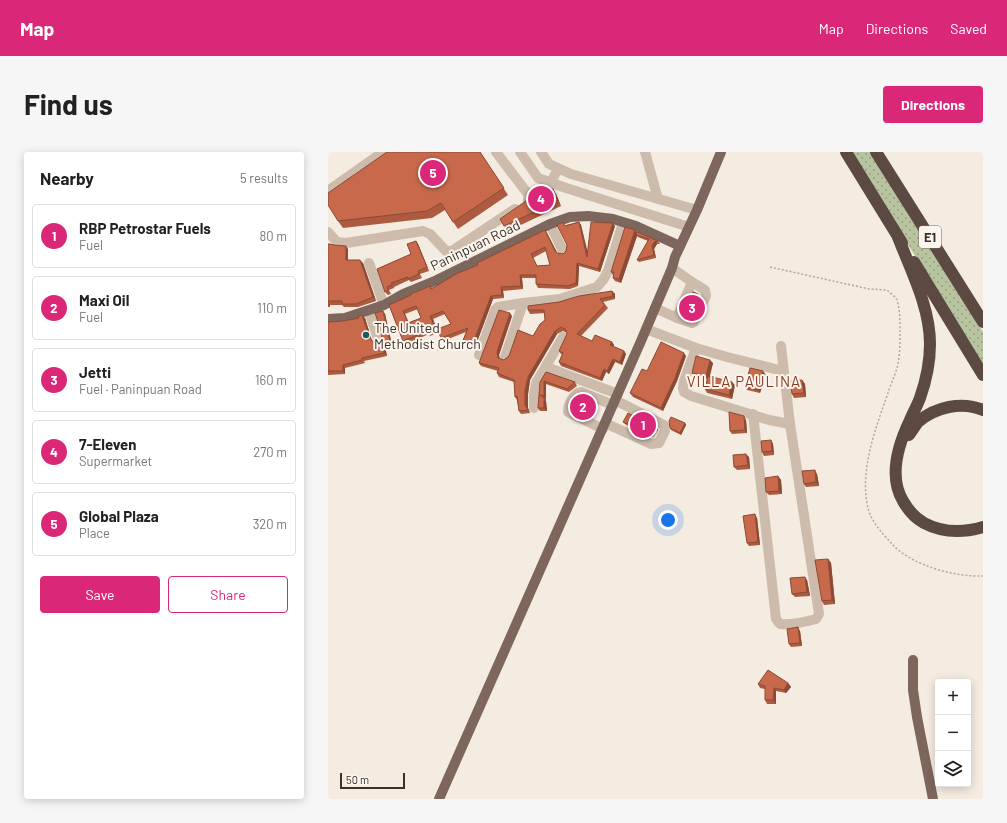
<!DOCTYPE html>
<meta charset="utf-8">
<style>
:root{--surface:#fff;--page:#f6f6f6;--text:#222;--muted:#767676;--line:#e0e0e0;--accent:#db2777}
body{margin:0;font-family:Barlow,sans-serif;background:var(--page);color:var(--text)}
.controls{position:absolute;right:12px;bottom:12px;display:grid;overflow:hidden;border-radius:4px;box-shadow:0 2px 10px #0003}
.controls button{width:36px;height:36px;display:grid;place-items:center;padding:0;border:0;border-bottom:1px solid var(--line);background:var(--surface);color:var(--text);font:20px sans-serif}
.scale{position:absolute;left:12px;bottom:10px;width:65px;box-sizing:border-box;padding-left:4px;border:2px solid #3b302b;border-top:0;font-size:11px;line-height:14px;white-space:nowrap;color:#3b302b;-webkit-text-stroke:3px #fbf5ee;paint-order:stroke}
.you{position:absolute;left:340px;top:368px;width:14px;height:14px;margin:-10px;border:3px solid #fff;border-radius:50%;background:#1a73e8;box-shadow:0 0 0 6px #1a73e833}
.badge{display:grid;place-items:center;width:26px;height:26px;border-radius:50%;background:var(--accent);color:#fff;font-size:13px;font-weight:700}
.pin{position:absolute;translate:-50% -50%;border:2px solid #fff;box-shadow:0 1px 4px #0006}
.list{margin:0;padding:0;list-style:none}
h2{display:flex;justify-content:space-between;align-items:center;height:52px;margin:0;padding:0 16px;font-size:17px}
h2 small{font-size:13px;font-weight:400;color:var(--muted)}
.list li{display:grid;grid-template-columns:26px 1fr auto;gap:12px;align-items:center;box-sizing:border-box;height:64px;margin:0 8px 8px;padding:0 8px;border:1px solid var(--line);border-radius:4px}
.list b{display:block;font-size:15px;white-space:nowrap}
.list p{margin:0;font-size:13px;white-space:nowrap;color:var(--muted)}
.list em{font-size:13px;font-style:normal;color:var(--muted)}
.actions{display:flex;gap:8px;padding:12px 16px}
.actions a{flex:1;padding:9px 0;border:1px solid var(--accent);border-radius:4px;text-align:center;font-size:14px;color:var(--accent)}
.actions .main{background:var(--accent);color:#fff}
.icon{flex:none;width:22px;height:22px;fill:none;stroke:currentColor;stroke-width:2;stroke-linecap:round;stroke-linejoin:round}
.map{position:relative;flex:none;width:655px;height:647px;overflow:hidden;border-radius:4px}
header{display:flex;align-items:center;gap:24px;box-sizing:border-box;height:56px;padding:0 20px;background:var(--accent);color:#fff}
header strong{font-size:19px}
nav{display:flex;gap:22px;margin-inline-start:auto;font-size:14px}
.intro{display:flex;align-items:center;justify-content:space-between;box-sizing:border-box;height:96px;padding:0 24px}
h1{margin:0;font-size:28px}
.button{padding:10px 18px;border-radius:4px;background:var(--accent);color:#fff;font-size:14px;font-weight:700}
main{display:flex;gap:24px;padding:0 24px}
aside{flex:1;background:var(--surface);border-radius:4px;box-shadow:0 2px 10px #0003}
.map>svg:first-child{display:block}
.grass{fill:url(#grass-dots)}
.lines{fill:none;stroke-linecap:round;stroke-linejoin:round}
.path{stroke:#b9a596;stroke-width:1.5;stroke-dasharray:2 2;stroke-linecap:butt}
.minor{stroke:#cdbbac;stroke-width:10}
.major{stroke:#7d675c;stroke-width:10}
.highway{stroke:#5c4a42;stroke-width:12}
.wall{fill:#ac5a40;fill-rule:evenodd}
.shaded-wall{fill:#8c4a34}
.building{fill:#c8694b;stroke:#8c4a34;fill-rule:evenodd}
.poi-dot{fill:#1f5a5e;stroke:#fbf5ee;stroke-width:1.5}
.labels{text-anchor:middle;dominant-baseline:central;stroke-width:4;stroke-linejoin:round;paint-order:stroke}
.shield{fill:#fbf5ee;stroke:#756b66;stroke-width:1}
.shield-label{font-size:13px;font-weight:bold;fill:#3b302b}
.street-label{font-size:14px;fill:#3b302b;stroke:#fbf5ee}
.poi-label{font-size:14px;fill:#3b302b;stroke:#fbf5ee;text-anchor:start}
.neighbourhood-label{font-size:15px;letter-spacing:1px;fill:#8c3b22;stroke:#fbf5ee}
</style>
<header>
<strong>Map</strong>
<nav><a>Map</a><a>Directions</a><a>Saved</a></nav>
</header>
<div class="intro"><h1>Find us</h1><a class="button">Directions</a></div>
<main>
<aside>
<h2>Nearby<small>5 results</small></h2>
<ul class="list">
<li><span class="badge">1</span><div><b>RBP Petrostar Fuels</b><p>Fuel</p></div><em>80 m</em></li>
<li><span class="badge">2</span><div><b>Maxi Oil</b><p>Fuel</p></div><em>110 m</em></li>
<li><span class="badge">3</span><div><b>Jetti</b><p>Fuel · Paninpuan Road</p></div><em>160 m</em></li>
<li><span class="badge">4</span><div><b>7-Eleven</b><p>Supermarket</p></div><em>270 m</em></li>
<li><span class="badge">5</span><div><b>Global Plaza</b><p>Place</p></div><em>320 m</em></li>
</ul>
<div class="actions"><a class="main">Save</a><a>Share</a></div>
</aside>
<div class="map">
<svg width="655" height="647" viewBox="0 0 655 647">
<defs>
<pattern id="grass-dots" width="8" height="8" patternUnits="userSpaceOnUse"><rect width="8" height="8" fill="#b8c4a0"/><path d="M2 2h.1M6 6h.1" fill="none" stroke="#97a083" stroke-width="1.8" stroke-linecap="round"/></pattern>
</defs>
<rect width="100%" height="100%" fill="#f4ebe1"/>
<path class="grass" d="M523,0H544L655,180V214Z"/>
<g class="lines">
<path class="path" d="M442,115L541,137L559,138C562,141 568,145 569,148C572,157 572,170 572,179C572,190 572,201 570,212C568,222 563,231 560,241C548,275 531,319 540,356C543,370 556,383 565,393C585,414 627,425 655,424"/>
<g class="minor">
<path d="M168,0L203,46"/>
<path d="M192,0L210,26L238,36L361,75"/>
<path d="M213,0L221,12L243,22L369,58"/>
<path d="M317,0L330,47"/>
<path d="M0,39L55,0"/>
<path d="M200,48L223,30L230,17"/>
<path d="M222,72L235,99"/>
<path d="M0,80L9,90L18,91L95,79L102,82L118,99H124L187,57"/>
<path d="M41,111L56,153"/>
<path d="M327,156L349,166L364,130L344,116"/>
<path d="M41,159L50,187"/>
<path d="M349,166L364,171L366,170L378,144L377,138L364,130"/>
<path d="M318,177L368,196L399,205L451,218L454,219L456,222"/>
<path d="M368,196L356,229L355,236L356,240L363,244L383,250L441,268L462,272"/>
<path d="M151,203L167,158L170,155L195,151L232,147L269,135L275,128L280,119L295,71"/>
<path d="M177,205L195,151"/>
<path d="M218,215L290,242"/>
<path d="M206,256V243L208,231L235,185"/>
<path d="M425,262L448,467L452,472C463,473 477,470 488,467L491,462L462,272L453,194"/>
<path d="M277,271L323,292L331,291L337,279L336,273L287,248"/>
<path d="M275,277L240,260C240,253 245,241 253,240L285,253"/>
</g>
<g class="major">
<path d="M0,167L17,166L56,153L75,142L109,128L222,72L242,65L260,64L285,67L308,74L352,94"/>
<path d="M585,508V538L589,565L605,647"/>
<path d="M111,647L313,189L344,116L347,105L369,58L393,0"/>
</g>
<g class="highway">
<path d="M518,0L574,91"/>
<path d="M548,0L655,170"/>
<path d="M570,85C583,119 602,155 602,192C602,210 598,229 592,246C589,254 585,261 582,268C570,293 560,324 575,349C580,358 587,366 596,371C615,381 635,381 655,375"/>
<path d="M586,110L655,223"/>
<path d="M581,283C584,279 587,274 590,270C607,255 634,249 655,258"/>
</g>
</g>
<g class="wall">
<path d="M152,0L180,43L130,77L117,58L104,66L15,76L10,69Z"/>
<path d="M225,37L228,42L233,54L180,79L172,67Z"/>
<path d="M251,70L253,73L260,101L287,74L272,120L251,114L250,134L242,137L210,136L208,132V126H194L195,137L175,139L176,146L165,147L146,198L137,194L134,191L138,180L115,189L113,186L123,172L117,162L105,167L110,181L102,184L101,182L78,192L75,189L61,153L102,134L104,136L150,113L219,81L229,100V101L235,102L238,99L239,93L238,73ZM218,99L222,113L209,114L205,106ZM90,157L93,166L81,171L77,162Z"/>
<path d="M307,78L309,81L330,89L332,92H329L326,97L328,106L311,110L309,108L320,89L310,85L309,84L293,131L287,129L285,126V123L283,120Z"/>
<path d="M88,89L90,92L101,119L92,122L94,126L83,130L81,128L66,135V136L61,138L63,142L60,143L57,140L49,117L83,102Z"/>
<path d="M0,92L20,97V108L35,111L48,149L30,155H16L14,153H2V155H0Z"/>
<path d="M284,139L287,142V147L275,150L280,156L253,184L264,189L284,190L286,193L285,194L296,199L298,202L294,213L287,210L281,222L278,220L274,229L233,214L231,210L234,202H233L231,199L239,182V181L235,179L229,182L202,228L200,242V256L202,261L193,262L191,259L189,248L187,245L186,230L171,225L169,221L170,219L153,214L151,211L184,164L171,203L172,207L176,208L205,184L217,168V161L202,162L200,158L231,150Z"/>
<path d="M55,159L57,162L64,193L57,195L59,204L36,209L37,211L17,216V222L0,223V170L15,169L37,166L44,189L49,190L53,188L54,182Z"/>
<path d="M358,204L349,229L335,259L305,245L302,241L319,219Z"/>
<path d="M385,211L381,225L407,233L404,247L379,241L377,237L379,227L366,224L364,221Z"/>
<path d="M218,220L247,230L249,234L241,240L218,232V248L217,247L218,249L219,259H212L210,256L212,230Z"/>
<path d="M438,223L432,241L419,238L417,234Z"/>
<path d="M474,228L477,232L478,245L466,246L464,242Z"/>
<path d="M264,250L265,252L261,263L247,256L246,254Z"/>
<path d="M418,268L419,281L404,282L402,279Z"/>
<path d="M295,270L329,276L330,278L325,285L297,272Z"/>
<path d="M357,271L358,273L353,283L343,278L342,276Z"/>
<path d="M443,288L445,292L446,303L436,304L434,300Z"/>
<path d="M421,305L422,317L409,318L406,315Z"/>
<path d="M489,322L491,334L478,335L476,332Z"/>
<path d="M450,324L453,328L454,342L441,343L438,340Z"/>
<path d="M429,366L432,393L421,394L419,391Z"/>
<path d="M500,407L503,411L507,452L496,453L494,449Z"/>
<path d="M479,428L482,444L467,445L464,442Z"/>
<path d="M472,479L474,494L463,495L461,492Z"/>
<path d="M460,531L463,535L458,541L448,539V552H439L437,548V537L432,536L430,532Z"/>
</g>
<g class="shaded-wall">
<path d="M225,37L228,42L233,54L230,49Z"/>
<path d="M251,70L253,73L261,108L259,105Z"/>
<path d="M285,71L287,74L272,120L270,117Z"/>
<path d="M217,78L219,81L229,102L227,99Z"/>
<path d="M307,78L310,82L308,83L309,84L293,131L291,127Z"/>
<path d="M88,89L90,92L101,119L99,115Z"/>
<path d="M327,89L329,92L326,97L328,106L326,103L324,94Z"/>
<path d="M18,94L20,97V111L18,108Z"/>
<path d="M32,108L35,111L48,149L45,145Z"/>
<path d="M249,111L251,114L250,134L248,131Z"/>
<path d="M192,123L194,126L195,137L193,134Z"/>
<path d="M173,135L175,139L176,146L174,143Z"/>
<path d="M284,139L287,142V147L285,144Z"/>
<path d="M370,142L371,144L362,163L361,162Z"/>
<path d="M163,144L165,147L146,198L144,194Z"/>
<path d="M0,150L2,153V155L0,153Z"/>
<path d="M55,159L57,162L64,193L62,190Z"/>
<path d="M75,159L77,162L82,175L80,171Z"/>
<path d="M182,161L184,164L171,203L172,210L170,206L169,200Z"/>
<path d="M34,163L37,166L44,189L42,186Z"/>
<path d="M102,164L105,167L110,181L108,178Z"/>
<path d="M227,179L229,182L202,228L200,242V256L202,261L197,253V239L200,225Z"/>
<path d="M284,190L286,193L284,196L282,193Z"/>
<path d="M54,192L57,195L59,204L56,201Z"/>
<path d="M296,199L298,202L294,213L292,210Z"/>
<path d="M356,201L358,204L349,229L335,259L333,256Z"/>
<path d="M285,207L287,210L281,222L279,219Z"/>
<path d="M382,208L385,211L381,228L378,224Z"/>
<path d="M15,213L17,216V222L15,219Z"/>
<path d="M276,217L278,220L274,229L272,226Z"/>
<path d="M435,219L438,223L432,241L430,238Z"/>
<path d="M474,228L477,232L478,245L476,241Z"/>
<path d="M216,229L218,232V248L216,244Z"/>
<path d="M404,230L407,233L404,247L401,243Z"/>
<path d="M216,246L218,249L219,259L216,256Z"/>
<path d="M264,250L265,252L261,263L259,261Z"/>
<path d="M416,264L418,268L419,281L417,278Z"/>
<path d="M357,271L358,273L353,283L352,281Z"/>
<path d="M329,276L330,278L325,285L324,283Z"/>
<path d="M443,288L445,292L446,303L444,299Z"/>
<path d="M418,302L421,305L422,317L420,313Z"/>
<path d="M487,318L489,322L491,334L488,330Z"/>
<path d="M450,324L453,328L454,342L451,339Z"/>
<path d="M427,362L429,366L432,393L430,390Z"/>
<path d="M500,407L503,411L507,452L504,448Z"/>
<path d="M477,425L479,428L482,444L479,440Z"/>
<path d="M470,475L472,479L474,494L472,491Z"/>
<path d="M460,531L463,535L458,541L456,538Z"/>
<path d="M446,536L448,539V552L445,548Z"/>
</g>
<g class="building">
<path d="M59,0H152L176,36L125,70L113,51L99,59L10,69L0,53V41Z"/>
<path d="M215,37H225L230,49L176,74L172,67Z"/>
<path d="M235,70L237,74L251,70L259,105L263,70L285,71L270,117L249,111L248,131L240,134L208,132V123H192L193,134L173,135L174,143L163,144L144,194L134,191L140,176L113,186L109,177L123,172L115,159L102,164L108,178L100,181L99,179L75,189L61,153L83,143V142L102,134L103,137L130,121L150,113L149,111L217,78L227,99L229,101L235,102L238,99L239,93L229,73ZM217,95L222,113L209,114L203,102ZM88,154L93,166L80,171L75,159Z"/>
<path d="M297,75L307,78L291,127L285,126L286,120H283Z"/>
<path d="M309,80L330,89H327L324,94L326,103L309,108L321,87L308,83Z"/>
<path d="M88,89L99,115L90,119L91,122L80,127V125L63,131L64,133L59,135L60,138L57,140L49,117L83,102L79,92Z"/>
<path d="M0,92H2L6,93L18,94V108H32L45,145L28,152H14V149H0Z"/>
<path d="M284,139L285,144L272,147L277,153L249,182L264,189L267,183L284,190L282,193L296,199L292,210L285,207L279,219L276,217L272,226L231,210L235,201L231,199L239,182L238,178L233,175L227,179L200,225L197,239V253L200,258L191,259L189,244L187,245L186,228L169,221L171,216L151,211L171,158L182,161L169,200L170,206L176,208L181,204L190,178L205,184L212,172L217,168L216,158H200V154L231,150L251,144Z"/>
<path d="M365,140L370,142L361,162L356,160Z"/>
<path d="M55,159L62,190L54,192L56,201L34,206V208L15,213V219H0V170L15,169L31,166L30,164L34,163L42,186L44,189L49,190L53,188L54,182L47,161Z"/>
<path d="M333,190L356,201L347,226L333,256L302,241L314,217L319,219Z"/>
<path d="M368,204L382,208L378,224L364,221Z"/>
<path d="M422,216L435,219L430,238L417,234Z"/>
<path d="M218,220L247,230L239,237L216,229V244L212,243L216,246V256H210L212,230Z"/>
<path d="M380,224L404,230L401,243L377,237Z"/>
<path d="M474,228L476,241L464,242L462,229Z"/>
<path d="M252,245L264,250L259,261L246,254Z"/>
<path d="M401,260L416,264L417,278L402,279Z"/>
<path d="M300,261L329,276L324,283L295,270Z"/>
<path d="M343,265L357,271L352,281L342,276L341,269Z"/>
<path d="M443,288L444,299L434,300L433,289Z"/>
<path d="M418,302L420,313L406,315L405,303Z"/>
<path d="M487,318L488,330L476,332L474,319Z"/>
<path d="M450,324L451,339L438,340L437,326Z"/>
<path d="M427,362L430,390L419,391L415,364Z"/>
<path d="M500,407L504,448L494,449L487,408Z"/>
<path d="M477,425L479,440L464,442L462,426Z"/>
<path d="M470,475L472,491L461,492L459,477Z"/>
<path d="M440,518L460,531L456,538L446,536L445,548H437V534L430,532Z"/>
</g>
<circle class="poi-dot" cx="38" cy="183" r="4"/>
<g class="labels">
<rect class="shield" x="591" y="74" width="22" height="22" rx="3"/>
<g class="shield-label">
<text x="602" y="85">E1</text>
</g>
<g class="street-label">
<text transform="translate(147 93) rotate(-26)">Paninpuan Road</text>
</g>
<g class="poi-label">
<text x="46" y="175">The United<tspan x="46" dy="16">Methodist Church</tspan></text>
</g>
<g class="neighbourhood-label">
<text x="416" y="229">VILLA PAULINA</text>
</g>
</g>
</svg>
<div class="controls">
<button>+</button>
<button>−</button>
<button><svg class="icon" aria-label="layers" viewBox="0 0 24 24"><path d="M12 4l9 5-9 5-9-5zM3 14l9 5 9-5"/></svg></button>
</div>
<div class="scale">50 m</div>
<div class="you"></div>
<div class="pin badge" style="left:315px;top:273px">1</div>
<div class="pin badge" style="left:255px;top:255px">2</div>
<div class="pin badge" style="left:364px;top:156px">3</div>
<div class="pin badge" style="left:213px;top:47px">4</div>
<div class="pin badge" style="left:105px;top:21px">5</div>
</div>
</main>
